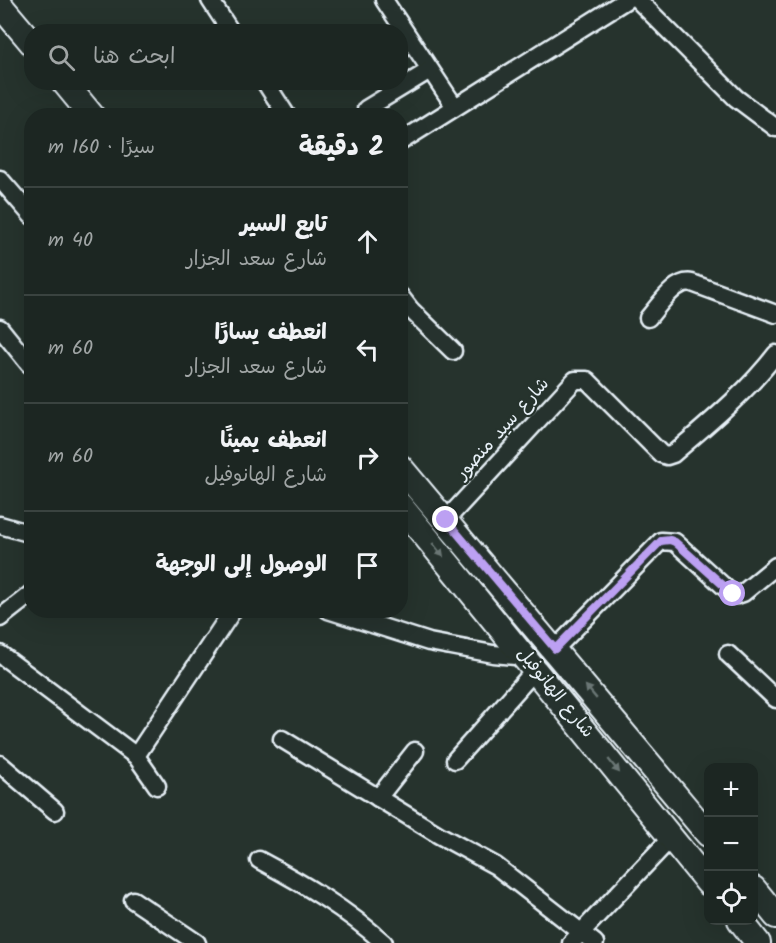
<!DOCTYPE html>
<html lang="ar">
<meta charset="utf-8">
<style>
:root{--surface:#1c2622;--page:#29322f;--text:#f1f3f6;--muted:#a0a5a5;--line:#3a4340}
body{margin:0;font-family:Kalam,"Playpen Sans Arabic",sans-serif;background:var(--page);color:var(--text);direction:rtl}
.controls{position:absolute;right:18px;bottom:18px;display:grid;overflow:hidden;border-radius:12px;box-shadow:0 6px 24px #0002}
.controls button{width:54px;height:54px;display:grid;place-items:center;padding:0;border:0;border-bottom:2px solid var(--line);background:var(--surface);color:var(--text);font:30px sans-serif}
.stop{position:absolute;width:18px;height:18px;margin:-14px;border:4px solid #bca0f2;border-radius:50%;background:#fff}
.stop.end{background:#bca0f2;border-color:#fff;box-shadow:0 2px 6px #0008}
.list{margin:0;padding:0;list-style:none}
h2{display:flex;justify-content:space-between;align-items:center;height:78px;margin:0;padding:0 24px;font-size:26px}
h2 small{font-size:20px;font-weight:400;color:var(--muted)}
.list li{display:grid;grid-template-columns:39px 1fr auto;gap:18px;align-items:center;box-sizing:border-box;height:108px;padding:0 24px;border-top:2px solid var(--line)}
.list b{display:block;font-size:22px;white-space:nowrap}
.list p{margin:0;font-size:20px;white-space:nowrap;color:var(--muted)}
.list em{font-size:20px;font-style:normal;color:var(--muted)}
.icon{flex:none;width:33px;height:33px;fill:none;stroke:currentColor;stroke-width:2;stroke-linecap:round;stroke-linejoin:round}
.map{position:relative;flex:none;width:776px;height:943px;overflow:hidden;direction:ltr}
.search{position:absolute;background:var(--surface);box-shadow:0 6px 24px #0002;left:24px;top:24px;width:384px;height:66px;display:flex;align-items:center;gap:15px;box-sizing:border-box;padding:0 21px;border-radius:24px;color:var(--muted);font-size:22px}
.panel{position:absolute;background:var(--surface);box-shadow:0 6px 24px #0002;left:24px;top:108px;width:384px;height:510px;border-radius:24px;direction:rtl}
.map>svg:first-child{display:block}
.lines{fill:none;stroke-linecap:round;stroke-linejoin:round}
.street-casing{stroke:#e8f1f8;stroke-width:21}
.secondary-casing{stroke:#e8f1f8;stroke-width:28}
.street{stroke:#26332d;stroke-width:16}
.secondary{stroke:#26332d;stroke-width:24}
.oneway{fill:#6a7674}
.route{stroke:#bca0f2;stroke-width:8}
.labels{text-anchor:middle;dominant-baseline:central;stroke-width:4.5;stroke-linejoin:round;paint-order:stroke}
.street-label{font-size:18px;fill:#e8f1f8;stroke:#26332d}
</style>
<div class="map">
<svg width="776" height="943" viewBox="0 0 776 943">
<rect width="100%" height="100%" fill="#26332d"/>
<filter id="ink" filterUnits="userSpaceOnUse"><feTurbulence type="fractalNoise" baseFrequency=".0167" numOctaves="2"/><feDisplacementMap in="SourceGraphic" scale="12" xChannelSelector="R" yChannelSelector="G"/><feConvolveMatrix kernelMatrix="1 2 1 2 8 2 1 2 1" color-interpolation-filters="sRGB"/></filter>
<g filter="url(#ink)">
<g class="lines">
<defs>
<g id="street">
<path d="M210,0L231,32"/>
<path d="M384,0L455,107"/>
<path d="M638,0L736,98L776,128"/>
<path d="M265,82L287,116"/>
<path d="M366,109L430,70"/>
<path d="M400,142L626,0"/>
<path d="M0,179L32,216"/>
<path d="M400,296L410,309L453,351"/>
<path d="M648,318C659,306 675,279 692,283L776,314"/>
<path d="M0,328L29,364"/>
<path d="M446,520L575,380H587L661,454L667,456L673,454C709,423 747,392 776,354"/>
<path d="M0,525L32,534"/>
<path d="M328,610L429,642L493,654L526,657"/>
<path d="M0,618L32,593"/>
<path d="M555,649L661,541L675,542L730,592L737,595L743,593L776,566"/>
<path d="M0,654L136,756L157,786"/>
<path d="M728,654L776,699"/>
<path d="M282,739L439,835L496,866L595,943"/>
<path d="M136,756L233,610"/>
<path d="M455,760L536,669"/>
<path d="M0,764L55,811"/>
<path d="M378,798L415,751"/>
<path d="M259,860C304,884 346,909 384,943"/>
<path d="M133,900L197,943"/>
<path d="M571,943L671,838"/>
</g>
<g id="secondary">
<path d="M0,5L32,43"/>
<path d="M64,82L92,116"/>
<path d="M400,467L708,834"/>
<path d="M400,505L708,883"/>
<path d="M754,889L776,916"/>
<path d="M740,920L758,943"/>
</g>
</defs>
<use href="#street" class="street-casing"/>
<use href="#secondary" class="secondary-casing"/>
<use href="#street" class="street"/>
<use href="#secondary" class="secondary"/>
</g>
<defs><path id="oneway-solid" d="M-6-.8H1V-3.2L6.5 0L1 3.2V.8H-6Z" transform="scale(1.5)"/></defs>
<g class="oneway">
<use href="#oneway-solid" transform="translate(438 550) rotate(51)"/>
<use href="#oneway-solid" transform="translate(591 692) rotate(-130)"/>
<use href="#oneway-solid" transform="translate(614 766) rotate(51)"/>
</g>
</g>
<g class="lines" filter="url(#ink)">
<path class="route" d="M446,520L555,649L661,541L670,540L675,542L733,594"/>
</g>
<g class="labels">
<g class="street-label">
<text transform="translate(503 429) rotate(-48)">شارع سيد منصور</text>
<text transform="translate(555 693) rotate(51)">شارع الهانوفيل</text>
</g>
</g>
</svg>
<div class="controls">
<button>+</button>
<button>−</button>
<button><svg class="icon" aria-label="locate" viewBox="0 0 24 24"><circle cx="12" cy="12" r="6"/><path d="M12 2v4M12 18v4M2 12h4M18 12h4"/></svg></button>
</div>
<div class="stop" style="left:733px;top:594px"></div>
<div class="stop end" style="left:446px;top:520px"></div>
<div class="search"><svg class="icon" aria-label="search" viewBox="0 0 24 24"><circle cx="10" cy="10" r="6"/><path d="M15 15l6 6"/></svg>ابحث هنا</div>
<section class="panel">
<h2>2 دقيقة<small>سيرًا · 160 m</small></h2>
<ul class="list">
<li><svg class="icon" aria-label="ahead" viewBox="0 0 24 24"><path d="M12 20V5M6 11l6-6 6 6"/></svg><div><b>تابع السير</b><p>شارع سعد الجزار</p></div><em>40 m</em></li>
<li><svg class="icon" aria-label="left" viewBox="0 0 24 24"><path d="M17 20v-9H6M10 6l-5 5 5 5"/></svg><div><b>انعطف يسارًا</b><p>شارع سعد الجزار</p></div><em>60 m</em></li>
<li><svg class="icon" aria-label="right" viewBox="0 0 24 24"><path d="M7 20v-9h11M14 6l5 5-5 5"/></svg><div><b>انعطف يمينًا</b><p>شارع الهانوفيل</p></div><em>60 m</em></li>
<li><svg class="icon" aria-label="arrive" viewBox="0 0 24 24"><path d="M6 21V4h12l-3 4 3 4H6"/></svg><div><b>الوصول إلى الوجهة</b></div></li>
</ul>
</section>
</div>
